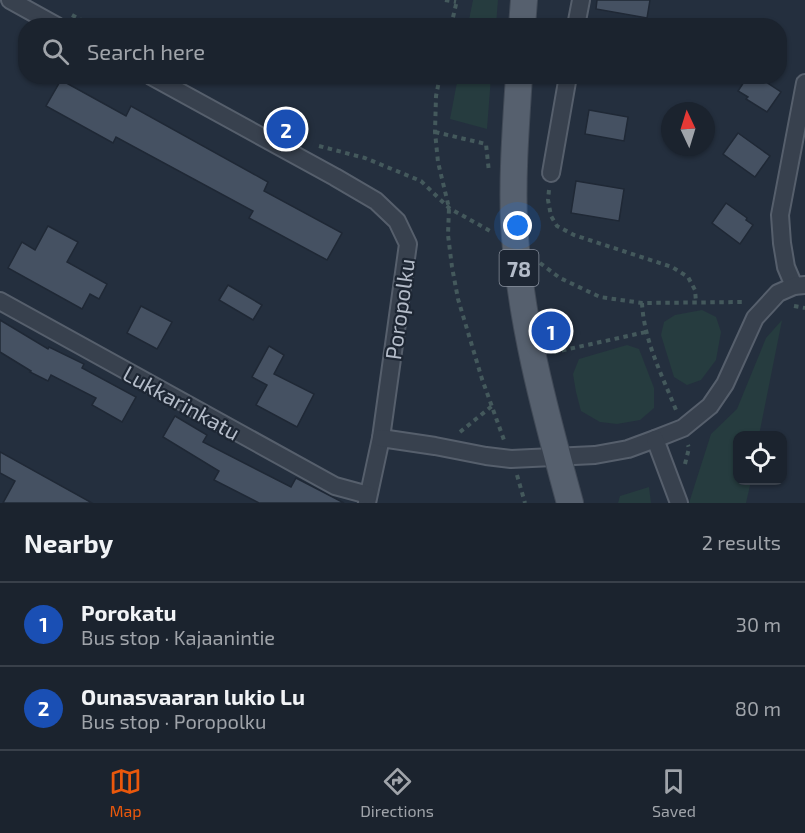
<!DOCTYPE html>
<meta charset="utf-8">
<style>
:root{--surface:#1b232e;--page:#242b36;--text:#f1f3f6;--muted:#a0a4aa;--line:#39404a;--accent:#ea580c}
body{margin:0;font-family:"Exo 2",sans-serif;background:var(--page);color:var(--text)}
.controls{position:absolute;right:18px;bottom:18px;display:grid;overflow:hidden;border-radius:12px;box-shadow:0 2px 4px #0004}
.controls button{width:54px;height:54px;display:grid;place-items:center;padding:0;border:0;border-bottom:2px solid var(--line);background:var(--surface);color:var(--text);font:30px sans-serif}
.compass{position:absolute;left:661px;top:102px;width:54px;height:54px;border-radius:50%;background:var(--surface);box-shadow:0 2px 4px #0004;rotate:356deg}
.you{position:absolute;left:518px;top:226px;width:21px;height:21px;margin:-15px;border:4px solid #fff;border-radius:50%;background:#1a73e8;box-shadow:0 0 0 9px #1a73e833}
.badge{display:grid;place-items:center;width:39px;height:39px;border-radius:50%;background:var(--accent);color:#fff;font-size:20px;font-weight:700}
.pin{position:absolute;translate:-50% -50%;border:3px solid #fff;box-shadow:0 2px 6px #0006}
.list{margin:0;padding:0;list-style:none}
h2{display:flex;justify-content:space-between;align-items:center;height:78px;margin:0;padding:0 24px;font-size:26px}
h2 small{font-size:20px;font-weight:400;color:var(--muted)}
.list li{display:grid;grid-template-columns:39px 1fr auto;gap:18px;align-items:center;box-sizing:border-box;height:84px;padding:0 24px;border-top:2px solid var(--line)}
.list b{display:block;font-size:22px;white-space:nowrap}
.list p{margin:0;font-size:20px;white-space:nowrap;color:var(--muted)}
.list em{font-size:20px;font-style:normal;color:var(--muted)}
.icon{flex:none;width:33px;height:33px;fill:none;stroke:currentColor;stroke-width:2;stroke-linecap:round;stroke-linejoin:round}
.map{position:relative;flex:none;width:805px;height:503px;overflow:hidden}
.search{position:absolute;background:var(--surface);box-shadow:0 2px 4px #0004;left:18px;right:18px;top:18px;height:66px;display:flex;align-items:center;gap:15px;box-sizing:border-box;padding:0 21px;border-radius:24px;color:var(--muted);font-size:22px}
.sheet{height:246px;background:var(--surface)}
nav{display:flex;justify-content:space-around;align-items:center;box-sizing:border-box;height:84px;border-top:2px solid var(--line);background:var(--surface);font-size:16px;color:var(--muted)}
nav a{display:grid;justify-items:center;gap:3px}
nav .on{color:var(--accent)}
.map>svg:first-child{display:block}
.green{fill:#263c3f}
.building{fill:#455162;stroke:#1f2835;stroke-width:1.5}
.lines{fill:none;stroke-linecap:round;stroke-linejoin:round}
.street-casing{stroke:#565f6c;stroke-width:20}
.primary-casing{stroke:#414a57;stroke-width:28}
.path{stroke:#44595c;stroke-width:4;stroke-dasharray:4.5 4.5;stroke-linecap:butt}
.street{stroke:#38414e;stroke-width:16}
.primary{stroke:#56606e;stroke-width:26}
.labels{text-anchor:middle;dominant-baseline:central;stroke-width:4.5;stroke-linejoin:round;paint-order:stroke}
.shield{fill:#1d2633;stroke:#878f9c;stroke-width:1.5}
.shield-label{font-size:21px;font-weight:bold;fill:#b4bcc9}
.street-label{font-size:22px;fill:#b4bcc9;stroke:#1d2633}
</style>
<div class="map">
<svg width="805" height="503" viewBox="0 0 805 503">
<rect width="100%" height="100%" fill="#242f3e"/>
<g class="green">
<path d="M473,0H498L496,25H468Z"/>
<path d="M458,77H491L487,129L450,119Z"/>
<path d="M702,310L716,317L721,332L716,360L701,380L687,385L674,377L661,335L664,322L675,315Z"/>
<path d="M782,320L759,435L738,436V481H751L746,503H689L711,434L737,409L766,338Z"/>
<path d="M627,345L639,349L654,388V408L640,420L617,424L600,422L581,411L576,392L573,374L579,359Z"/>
<path d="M649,487L651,503H618L620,496Z"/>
</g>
<g class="building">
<path d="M597,0H650L647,18L596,9Z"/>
<path d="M748,76H757L781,92L767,112L746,99L748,97L738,91Z"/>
<path d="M61,80L126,116L131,106L268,182L264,191L342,233L327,260L249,218L253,211L116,137L113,143L46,106Z"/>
<path d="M589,110L628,117L624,141L585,134Z"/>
<path d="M738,133L770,156L755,177L723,154Z"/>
<path d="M576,181L624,189L619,221L571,213Z"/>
<path d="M726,203L747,218L746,220L753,225L740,244L712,223Z"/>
<path d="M48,226L78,242L67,262L107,284L99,299L90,294L82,309L8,268L22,242L35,250Z"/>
<path d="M228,285L262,305L253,320L219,300Z"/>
<path d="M141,306L172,322L157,349L127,333Z"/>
<path d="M0,320L48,349L49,347L84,364L82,368L136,397L122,422L92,405L96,398L51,375L48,381L30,372L31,371L0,352Z"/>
<path d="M269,346L284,355L274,374L314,394L297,427L256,405L267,385L252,377Z"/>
<path d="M175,416L207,435L203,442L291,487L296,478L344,503H259L214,480L219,471L163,437Z"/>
<path d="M0,452L92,503H3L15,481L0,473Z"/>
</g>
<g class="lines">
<defs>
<g id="street">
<path d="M10,0L57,26"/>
<path d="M576,26L581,0"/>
<path d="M151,76L335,177L376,201L397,221L408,244L381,438L367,503"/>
<path d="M551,173L568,76"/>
<path d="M794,286L786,267L782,243L780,215L805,83"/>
<path d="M0,301L335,486L368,495"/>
<path d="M381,438L435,446L486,456L511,459L595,455L628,449L655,439L683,428L710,406L725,384L755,318L778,293L794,286L805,285"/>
<path d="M655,439L679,503"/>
</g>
<g id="primary">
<path d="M522,26L524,0"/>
<path d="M519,76C516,125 512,174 514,222C519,317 545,412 570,503"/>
</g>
</defs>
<use href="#street" class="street-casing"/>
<use href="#primary" class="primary-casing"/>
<g class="path">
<path d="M445,0L456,2"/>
<path d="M72,15L92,26"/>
<path d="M451,26L457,0"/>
<path d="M440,76L436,96L435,132L438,162L449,208L448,235L452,267L458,299L482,379L504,440"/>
<path d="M435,132L486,144L489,172"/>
<path d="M319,146L365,158L421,181L449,208L492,232"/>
<path d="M549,190L548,200L551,216L557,226L574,235L672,267L688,277L695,290L696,302"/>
<path d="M540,263L560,278L600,297L642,303L745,302"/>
<path d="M642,303C644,341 662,375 676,410"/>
<path d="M794,306L805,308"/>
<path d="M555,350V352L646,332"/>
<path d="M460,432L492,406"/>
<path d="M685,464L689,448L688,445"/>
<path d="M517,475L525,503"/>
</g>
<use href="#street" class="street"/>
<use href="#primary" class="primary"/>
</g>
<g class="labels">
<rect class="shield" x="499.5" y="250" width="39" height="36" rx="4.5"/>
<g class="shield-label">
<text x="519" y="268">78</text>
</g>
<g class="street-label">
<text transform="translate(399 309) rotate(-82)">Poropolku</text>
<text transform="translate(182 402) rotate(29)">Lukkarinkatu</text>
</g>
</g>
</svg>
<div class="controls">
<button><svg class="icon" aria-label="locate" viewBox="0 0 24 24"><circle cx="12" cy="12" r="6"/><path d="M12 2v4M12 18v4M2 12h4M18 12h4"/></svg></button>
</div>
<svg class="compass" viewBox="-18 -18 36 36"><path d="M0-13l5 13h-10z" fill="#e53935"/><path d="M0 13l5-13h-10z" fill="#a0a4aa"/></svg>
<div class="you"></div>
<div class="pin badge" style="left:551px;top:331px;background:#1a4fb4">1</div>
<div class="pin badge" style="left:286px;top:129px;background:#1a4fb4">2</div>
<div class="search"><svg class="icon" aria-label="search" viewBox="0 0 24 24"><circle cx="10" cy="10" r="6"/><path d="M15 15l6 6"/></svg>Search here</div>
</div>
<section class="sheet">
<h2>Nearby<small>2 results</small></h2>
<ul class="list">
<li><span class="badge" style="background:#1a4fb4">1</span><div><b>Porokatu</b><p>Bus stop · Kajaanintie</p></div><em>30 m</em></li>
<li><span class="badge" style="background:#1a4fb4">2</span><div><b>Ounasvaaran lukio Lu</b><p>Bus stop · Poropolku</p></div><em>80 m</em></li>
</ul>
</section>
<nav>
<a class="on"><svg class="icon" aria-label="map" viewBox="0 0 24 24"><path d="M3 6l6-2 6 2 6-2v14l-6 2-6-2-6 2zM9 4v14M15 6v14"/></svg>Map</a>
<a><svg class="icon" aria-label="directions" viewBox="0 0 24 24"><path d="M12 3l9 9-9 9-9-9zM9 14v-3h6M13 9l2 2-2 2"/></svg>Directions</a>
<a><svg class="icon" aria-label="saved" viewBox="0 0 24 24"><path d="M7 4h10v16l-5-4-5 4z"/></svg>Saved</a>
</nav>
